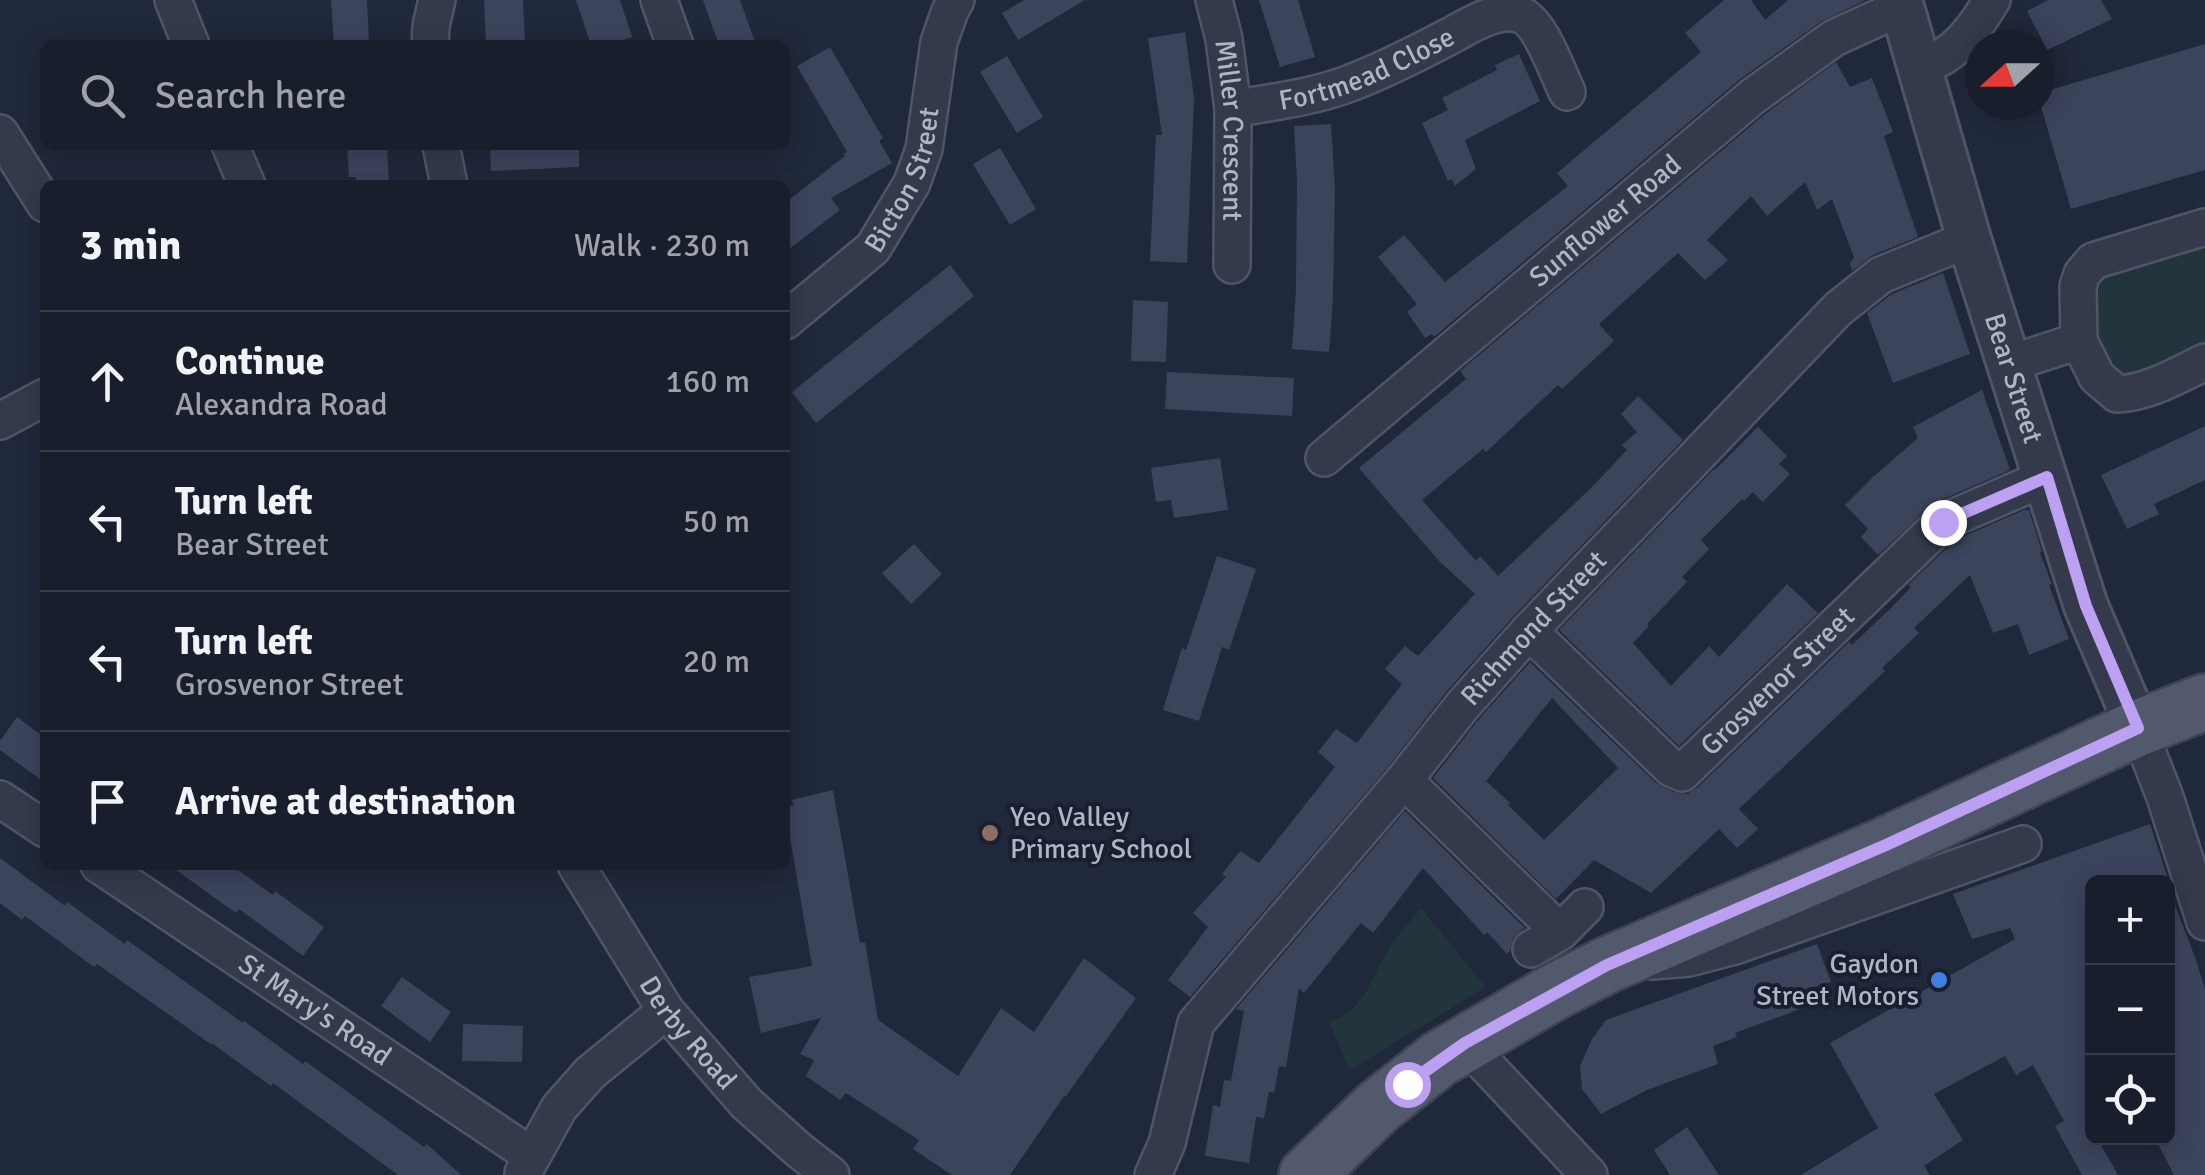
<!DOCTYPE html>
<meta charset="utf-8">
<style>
:root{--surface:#181e2c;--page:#252b38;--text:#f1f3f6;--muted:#9fa2a9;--line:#363c48}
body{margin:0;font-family:Signika,sans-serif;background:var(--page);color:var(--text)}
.controls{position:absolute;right:30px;bottom:30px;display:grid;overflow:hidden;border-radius:15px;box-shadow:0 5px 25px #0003}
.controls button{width:90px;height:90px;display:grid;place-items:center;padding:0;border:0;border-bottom:2px solid var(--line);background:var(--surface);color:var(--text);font:50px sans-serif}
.compass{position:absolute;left:1965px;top:30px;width:90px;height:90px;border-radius:50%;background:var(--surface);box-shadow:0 5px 25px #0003;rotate:249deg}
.stop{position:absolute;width:30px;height:30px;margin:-22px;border:8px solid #bca0f2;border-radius:50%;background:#fff}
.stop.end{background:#bca0f2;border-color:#fff;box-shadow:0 2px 10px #0008}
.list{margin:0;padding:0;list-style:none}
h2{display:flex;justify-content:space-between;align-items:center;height:130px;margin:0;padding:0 40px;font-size:42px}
h2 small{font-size:32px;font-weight:400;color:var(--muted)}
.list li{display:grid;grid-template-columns:65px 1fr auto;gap:30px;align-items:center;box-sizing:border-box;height:140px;padding:0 40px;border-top:2px solid var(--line)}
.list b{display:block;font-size:38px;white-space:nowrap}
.list p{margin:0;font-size:32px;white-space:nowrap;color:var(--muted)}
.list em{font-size:32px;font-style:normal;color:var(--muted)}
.icon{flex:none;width:55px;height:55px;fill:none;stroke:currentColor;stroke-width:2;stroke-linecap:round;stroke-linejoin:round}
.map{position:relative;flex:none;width:2205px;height:1175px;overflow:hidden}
.search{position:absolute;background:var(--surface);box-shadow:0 5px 25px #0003;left:40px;top:40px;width:750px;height:110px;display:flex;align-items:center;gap:25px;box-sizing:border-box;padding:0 35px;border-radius:15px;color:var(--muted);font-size:38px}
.panel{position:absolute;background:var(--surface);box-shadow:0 5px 25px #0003;left:40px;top:180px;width:750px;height:690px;border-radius:15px}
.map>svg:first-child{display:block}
.green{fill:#22353c}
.building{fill:#3c445c;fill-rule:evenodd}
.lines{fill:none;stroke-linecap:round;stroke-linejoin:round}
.minor-casing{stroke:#4f5566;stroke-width:40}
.tertiary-casing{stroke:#4f5566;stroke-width:48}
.primary-casing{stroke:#3e4354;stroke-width:60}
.minor{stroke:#343a4b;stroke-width:35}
.tertiary{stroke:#343a4b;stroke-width:42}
.primary{stroke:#52596c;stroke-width:55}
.route{stroke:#bca0f2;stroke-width:12}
.education-dot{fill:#8d6e63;stroke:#1a1f30;stroke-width:4}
.shop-dot{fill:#3f7fe0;stroke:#1a1f30;stroke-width:4}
.labels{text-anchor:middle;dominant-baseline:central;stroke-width:8;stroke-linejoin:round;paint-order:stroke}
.street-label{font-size:28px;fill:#afb5c7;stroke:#1a1f30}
.poi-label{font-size:28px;fill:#afb5c7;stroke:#1a1f30;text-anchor:start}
</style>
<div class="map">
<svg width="2205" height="1175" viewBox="0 0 2205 1175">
<rect width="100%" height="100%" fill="#20283b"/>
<g class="green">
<path d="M2205,227V362L2107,387L2082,274Z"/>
<path d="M1421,908L1486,987L1350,1070L1329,1023C1366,1006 1369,984 1387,952C1396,936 1410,922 1421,908Z"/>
</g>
<g class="building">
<path d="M331,0H367L369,45H334Z"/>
<path d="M484,0H523L525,45H486Z"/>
<path d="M576,0H620L632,37L609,45H591Z"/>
<path d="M703,0H740L756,45H719Z"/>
<path d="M1024,0H1085L1018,40L1002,13Z"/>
<path d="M1259,0H1298L1315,57L1280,67Z"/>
<path d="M1724,0H1751L1765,20L1788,0H1866L1822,21L1739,80L1434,337L1432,334L1425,338L1407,312L1417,304L1378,257L1404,235L1445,282L1568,186L1557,173L1701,52L1685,33Z"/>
<path d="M2048,0H2101L2112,19L2047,50L2027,11Z"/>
<path d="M1185,32L1194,98L1187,263L1150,261L1156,135H1162L1148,38Z"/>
<path d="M2205,44V170L2071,209L2040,103V93Z"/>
<path d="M830,47L883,138L879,141L892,163L831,198L840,210L785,252V203L845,156L843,154L847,152L797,66Z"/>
<path d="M1519,54L1540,101L1465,140L1476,169L1455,186L1452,179L1448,181L1422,123L1448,110L1442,98L1497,70L1495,65Z"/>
<path d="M1007,56L1043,117L1017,133L980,72Z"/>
<path d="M1836,62L1850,87L1872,78L1893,132L1884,136L1918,237L1873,255L1852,271L1850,263L1854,258L1832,199L1817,210L1805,182L1767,216L1751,196L1707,240L1728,260L1705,280L1678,253L1599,324L1614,341L1562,389L1558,385L1486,452L1483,449L1422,500L1476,561L1480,556L1498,576L1591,488L1627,450L1622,445L1637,432L1621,414L1638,396L1683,440L1513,617L1447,691L1388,767L1190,997L1168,980L1208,927L1193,913L1226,877L1222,874L1240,851L1259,863L1335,767L1318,752L1336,729L1357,743L1402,684L1385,669L1405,646L1418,656L1475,594L1439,561L1359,468L1466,379L1460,371L1765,114Z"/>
<path d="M1331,124L1335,187L1333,298L1329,352L1292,349L1296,290L1297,181L1294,126Z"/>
<path d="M347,145H387L389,185H357L356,177H349Z"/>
<path d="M490,145H579V167L491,171Z"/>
<path d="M1000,148L1036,209L1010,225L973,164Z"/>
<path d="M950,265L974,296L816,423L792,392Z"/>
<path d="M1943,273L1970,354L1893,383L1867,313L1892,294Z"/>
<path d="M1133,300L1168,302L1166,362L1131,361Z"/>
<path d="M1167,372L1294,378L1292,416L1165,409Z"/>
<path d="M1982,390L2010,470L1934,503L1878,555L1861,537L1868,529L1845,505L1873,477L1918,438L1919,440L1913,427Z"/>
<path d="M2205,426V480L2154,504L2159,514L2127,529L2101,475Z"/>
<path d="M1758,427L1787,456L1779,464L1790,474L1763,502L1753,492L1744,501L1742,499L1701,540L1709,549L1682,577L1687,582L1647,624L1649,626L1633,643L1671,686L1709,646L1719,657L1787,584L1818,613L1679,746L1559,630L1714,469L1715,470Z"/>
<path d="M1220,458L1228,510L1174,518L1171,500L1156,502L1151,468Z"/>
<path d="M2024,510H2029L2042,552L2040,553L2052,584L2049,585L2069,639L2029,655L2018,624L1993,633L1970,575L1914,628L1919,633L1882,668L1885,671L1739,809L1758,829L1737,848L1719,829L1651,893L1594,860L1556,899L1433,778L1479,719L1530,662L1656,783L1673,792L1687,794L1697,788L1849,642L1852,645L1893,606L1911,587L1908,585L1955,540ZM1552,698L1618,768L1544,840L1508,805L1510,803L1486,781Z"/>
<path d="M914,544L942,574L911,604L882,573Z"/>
<path d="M1217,556L1256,569L1229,650L1222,647L1199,721L1163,710L1182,648L1186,650Z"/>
<path d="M17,717L45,738V783L0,750V741Z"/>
<path d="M833,790L860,943L865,942L878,1020L958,1076L1001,1008L1034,1032L1084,958L1136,998L1066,1096H1064L1010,1175H952L913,1149L919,1140L846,1093L840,1100L806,1076L814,1060L800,1054L821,1018L761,1033L749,977L812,966L785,808L794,805L792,800Z"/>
<path d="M1405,811L1525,928L1513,938L1510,951L1507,954L1487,932L1484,935L1423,868L1373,933L1361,923L1304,993L1299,988L1286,1067L1279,1066L1274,1093L1269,1092L1264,1118L1256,1117L1249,1163L1205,1156L1213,1105L1220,1107L1224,1080L1231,1081L1244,1011L1236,1009Z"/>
<path d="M2150,824L2169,882H2092V1138H2097L2118,1175H2082L2055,1126L2064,1121L2033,1065L2016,1075L2005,1056L1934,1094L1963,1140L1924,1166L1930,1175H1801L1878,1128L1830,1043L2015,939L2010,928L1972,939L1953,894Z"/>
<path d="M0,858L65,906L67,902L125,944L127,940L243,1023L244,1021L303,1064L305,1061L424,1147L427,1144L461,1175H398L273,1083L271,1086L213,1044L212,1045L97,964L94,967L25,916L22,920L0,903Z"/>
<path d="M169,865H231L273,895L275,891L324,927L303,956L239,909L236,913Z"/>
<path d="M2168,892H2170L2196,960L2205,990V1175H2174L2155,1138H2168Z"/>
<path d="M1817,944L1831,982L1798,992L1803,1008L1735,1033L1737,1037L1713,1046L1718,1064L1647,1090L1601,1114L1582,1089L1580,1066L1592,1039L1606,1020Z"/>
<path d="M402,977L451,1012L430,1042L381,1006Z"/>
<path d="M463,1024L523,1026L522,1062L462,1061Z"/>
<path d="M1687,1127L1719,1175H1670L1654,1150Z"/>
</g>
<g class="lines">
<defs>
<g id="minor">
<path d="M173,0L191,45"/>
<path d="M659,0L675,45"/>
<path id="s1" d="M1214,0L1224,39L1233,109L1232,265"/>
<path d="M430,45L431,26L437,0"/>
<path d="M1919,69C1956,54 1972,33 1992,0"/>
<path id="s2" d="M1233,109C1271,102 1309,98 1345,85C1381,72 1416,54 1450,36C1469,26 1499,6 1521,15C1540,22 1558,73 1567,92"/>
<path d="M0,133L45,204"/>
<path d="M230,145L247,185"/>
<path d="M441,145L449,185"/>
<path d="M2205,227L2093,261L2082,274L2078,286L2079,341L2097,377L2117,394C2148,393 2178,375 2205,362"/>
<path id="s3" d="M785,321L873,248L912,183L924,149L939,42L950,11L956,0"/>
<path d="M2008,364L2079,341"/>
<path d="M0,421L45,397"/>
<path id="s4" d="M1324,458L1752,97L1834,38L1902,7"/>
<path id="s5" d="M1529,631L1671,768L1682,773L1943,522L2047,477"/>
<path d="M2138,728L2165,797L2205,922"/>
<path d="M1404,780L1560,932L1531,949"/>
<path d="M0,799L45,829"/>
<path id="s6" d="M99,865L532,1156"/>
<path id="s7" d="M576,865L666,1011L747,1104L800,1151L831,1175"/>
<path d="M1560,932L1585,907"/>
<path d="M1653,961L1689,958L1735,946L2023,844"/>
<path d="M1465,1043L1589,1175"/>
<path d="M523,1173L559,1108L590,1073L666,1011"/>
<path id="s8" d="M1153,1175L1167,1143L1196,1023L1404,780L1463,705L1529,631L1838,309L1881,275L1969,239"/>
</g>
<g id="tertiary">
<path id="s9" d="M1900,0L1969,239L2086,606L2138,728"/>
</g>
<path id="primary" d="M1307,1175L1378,1107L1439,1059L1554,992L1607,965L1886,845L2138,728L2205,702"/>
</defs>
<use href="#minor" class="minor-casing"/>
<use href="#tertiary" class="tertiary-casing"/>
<use href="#primary" class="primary-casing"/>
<use href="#minor" class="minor"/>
<use href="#tertiary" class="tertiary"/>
<use href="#primary" class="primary"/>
</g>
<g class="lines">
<path class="route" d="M1407,1084L1465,1043L1607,965L1886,845L2138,728L2086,606L2047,477L1943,522"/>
</g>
<circle class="education-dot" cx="990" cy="833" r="10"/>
<circle class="shop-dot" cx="1939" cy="980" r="10"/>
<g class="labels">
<g class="street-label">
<text stroke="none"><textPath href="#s2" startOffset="140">Fortmead Close</textPath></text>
<text stroke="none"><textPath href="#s1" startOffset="132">Miller Crescent</textPath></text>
<text stroke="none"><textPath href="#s3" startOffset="190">Bicton Street</textPath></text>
<text stroke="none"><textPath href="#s4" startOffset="368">Sunflower Road</textPath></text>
<text stroke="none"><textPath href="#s9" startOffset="395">Bear Street</textPath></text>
<text stroke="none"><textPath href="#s8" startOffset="678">Richmond Street</textPath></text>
<text stroke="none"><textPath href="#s5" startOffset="342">Grosvenor Street</textPath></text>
<text stroke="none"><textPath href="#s6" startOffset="260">St Mary's Road</textPath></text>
<text stroke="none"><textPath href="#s7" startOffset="202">Derby Road</textPath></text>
</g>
<g class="poi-label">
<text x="1010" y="817">Yeo Valley<tspan x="1010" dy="32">Primary School</tspan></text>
<text x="1919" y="964" text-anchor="end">Gaydon<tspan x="1919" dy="32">Street Motors</tspan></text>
</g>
</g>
</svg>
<div class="controls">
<button>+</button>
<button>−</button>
<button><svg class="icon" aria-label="locate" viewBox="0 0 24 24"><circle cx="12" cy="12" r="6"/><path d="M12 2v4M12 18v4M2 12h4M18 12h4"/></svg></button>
</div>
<svg class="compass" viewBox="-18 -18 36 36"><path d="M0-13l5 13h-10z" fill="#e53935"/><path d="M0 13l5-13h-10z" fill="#9fa2a9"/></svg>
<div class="stop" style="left:1407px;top:1084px"></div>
<div class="stop end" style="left:1943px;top:522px"></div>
<div class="search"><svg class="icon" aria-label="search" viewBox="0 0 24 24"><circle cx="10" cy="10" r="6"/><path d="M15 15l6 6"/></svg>Search here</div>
<section class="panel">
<h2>3 min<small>Walk · 230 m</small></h2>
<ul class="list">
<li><svg class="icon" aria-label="ahead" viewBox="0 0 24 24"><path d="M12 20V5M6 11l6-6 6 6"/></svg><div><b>Continue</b><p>Alexandra Road</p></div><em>160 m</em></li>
<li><svg class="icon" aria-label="left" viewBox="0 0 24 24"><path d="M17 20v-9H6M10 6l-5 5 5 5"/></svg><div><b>Turn left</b><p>Bear Street</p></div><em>50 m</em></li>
<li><svg class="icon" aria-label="left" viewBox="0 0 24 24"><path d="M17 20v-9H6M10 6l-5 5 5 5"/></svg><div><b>Turn left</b><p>Grosvenor Street</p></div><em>20 m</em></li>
<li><svg class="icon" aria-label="arrive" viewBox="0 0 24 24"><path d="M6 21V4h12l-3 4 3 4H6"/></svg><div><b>Arrive at destination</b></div></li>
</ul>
</section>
</div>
